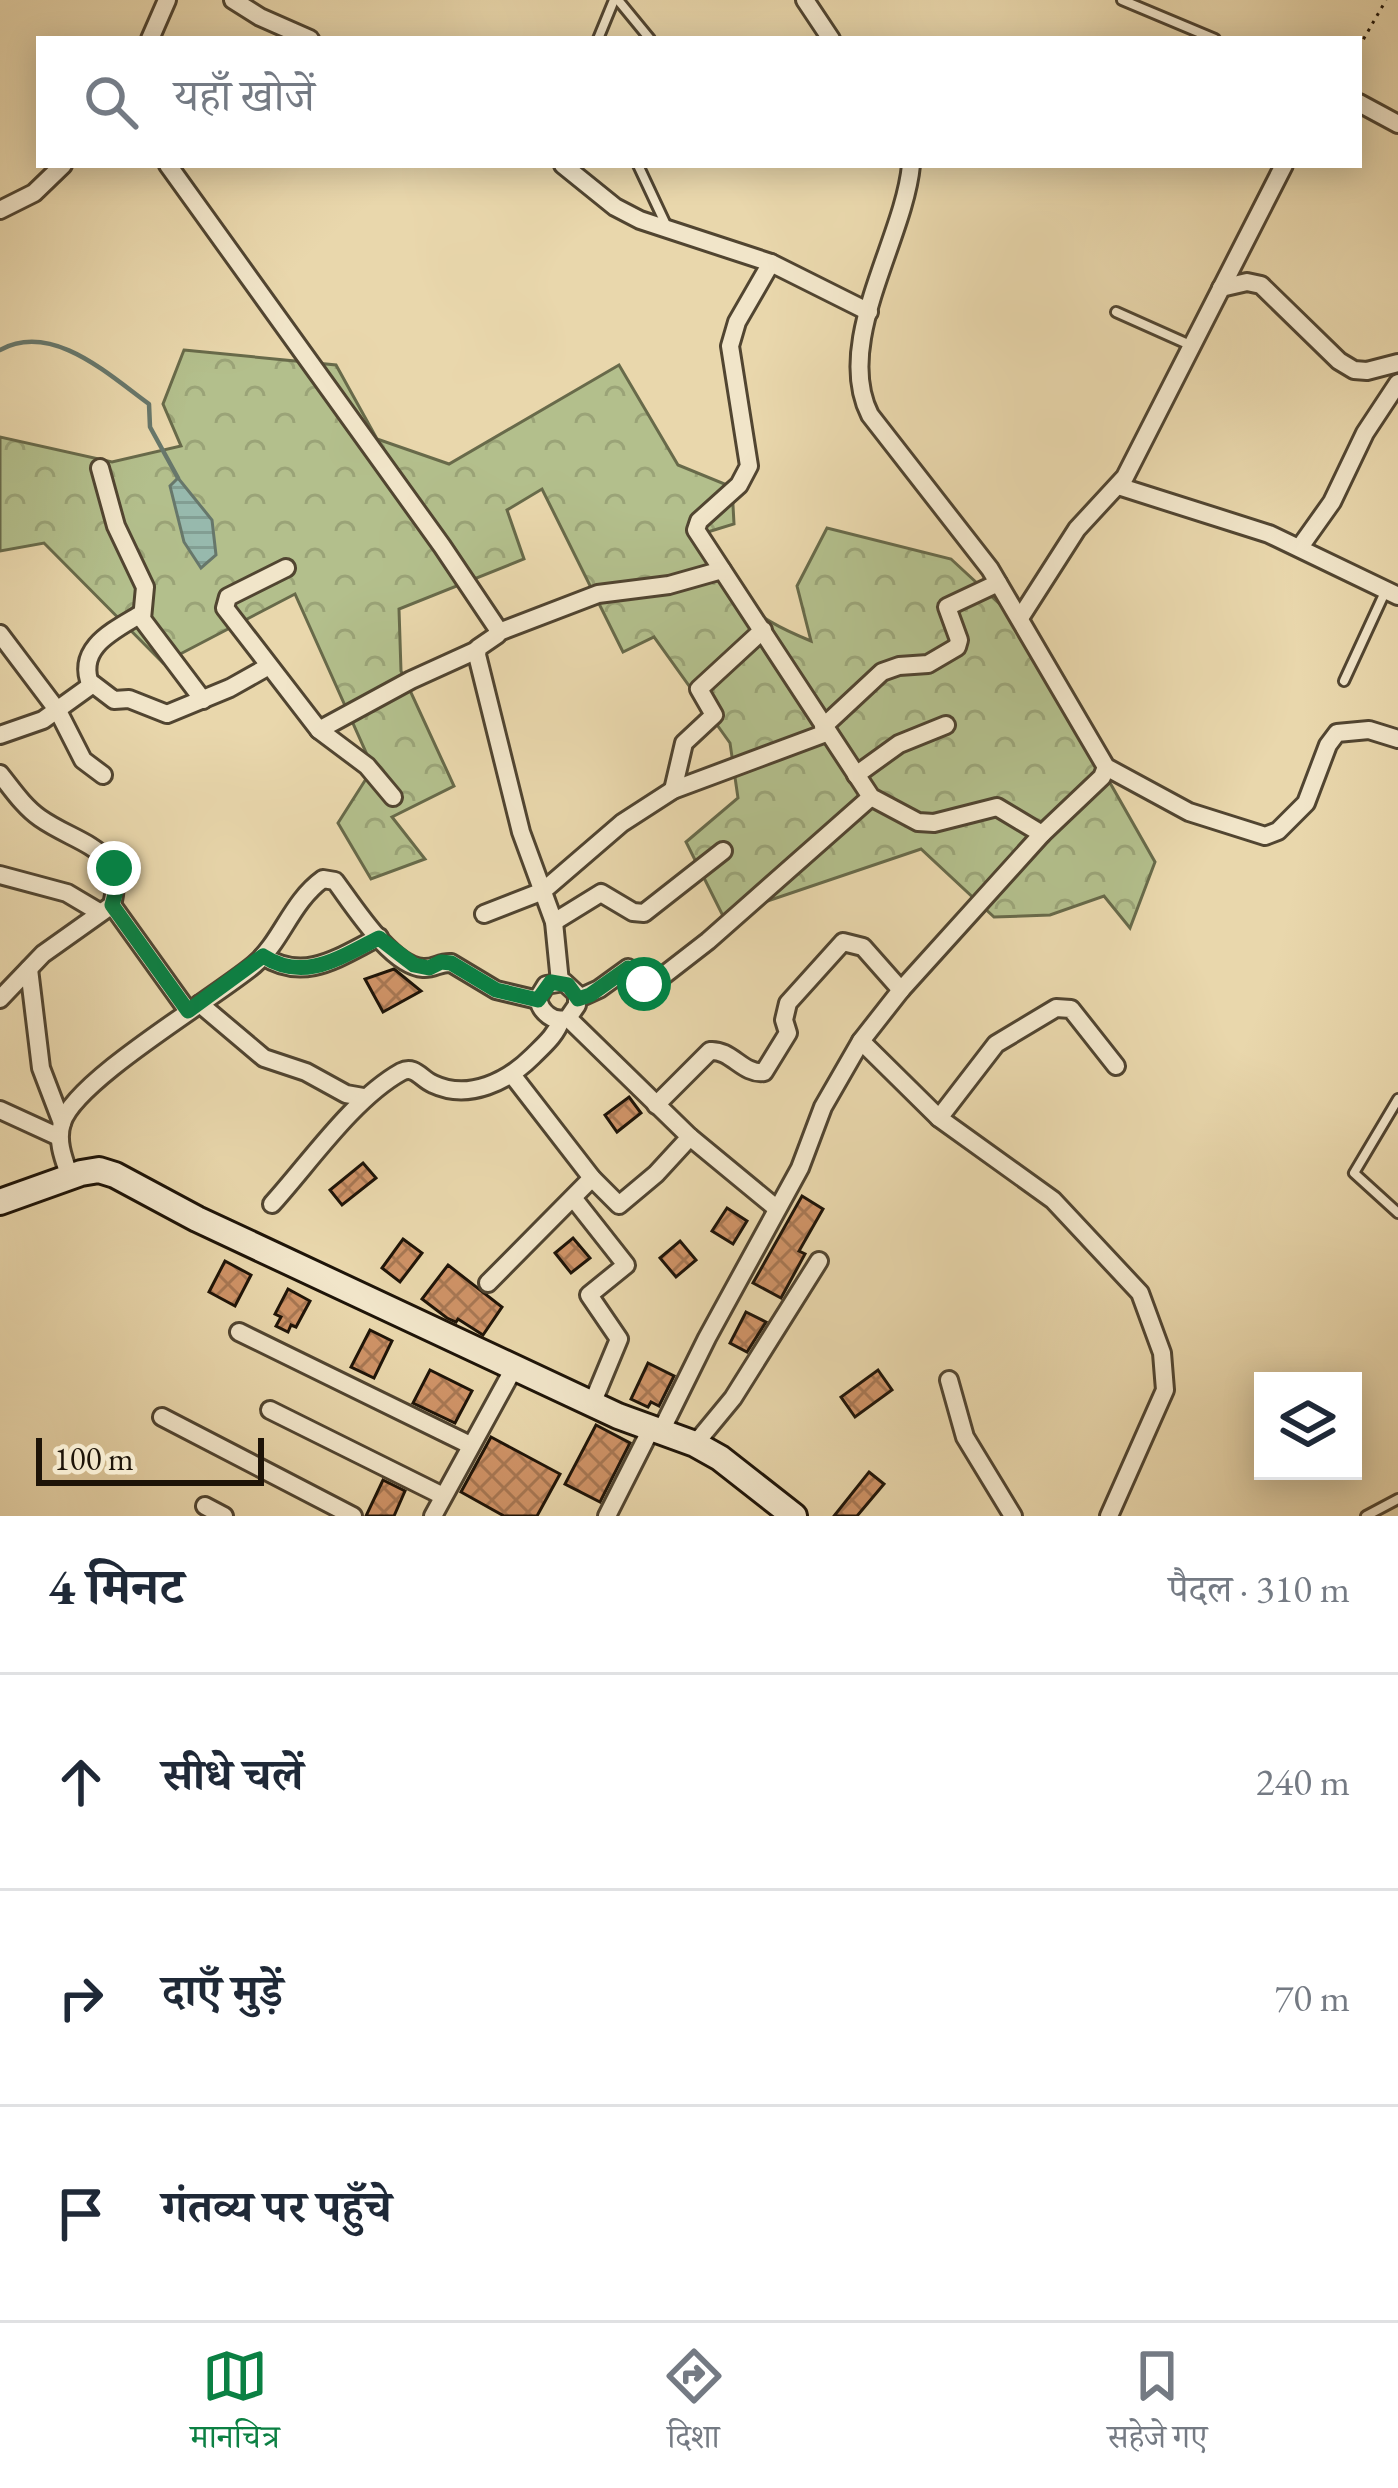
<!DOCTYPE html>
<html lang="hi">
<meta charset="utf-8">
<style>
:root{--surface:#fff;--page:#f2f2f3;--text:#1f2937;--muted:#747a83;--line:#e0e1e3;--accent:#0b8043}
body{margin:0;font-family:"EB Garamond","Noto Serif Devanagari",serif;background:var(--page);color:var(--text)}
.controls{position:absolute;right:36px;bottom:36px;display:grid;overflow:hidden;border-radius:0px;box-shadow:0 6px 30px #0003}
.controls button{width:108px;height:108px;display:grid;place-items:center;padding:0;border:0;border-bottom:3px solid var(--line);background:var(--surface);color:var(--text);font:60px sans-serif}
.scale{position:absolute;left:36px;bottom:30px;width:228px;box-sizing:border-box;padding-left:12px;border:6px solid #1e1408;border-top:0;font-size:33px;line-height:42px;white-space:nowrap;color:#1e1408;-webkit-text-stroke:9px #f1e5c9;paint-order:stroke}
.stop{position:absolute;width:36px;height:36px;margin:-27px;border:9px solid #0b8043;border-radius:50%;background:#fff}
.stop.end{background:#0b8043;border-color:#fff;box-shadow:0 3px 12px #0008}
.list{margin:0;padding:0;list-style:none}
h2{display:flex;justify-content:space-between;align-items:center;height:156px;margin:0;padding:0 48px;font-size:51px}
h2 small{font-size:39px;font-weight:400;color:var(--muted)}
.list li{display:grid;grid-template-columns:78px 1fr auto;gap:36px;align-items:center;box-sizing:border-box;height:216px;padding:0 48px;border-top:3px solid var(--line)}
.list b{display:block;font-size:45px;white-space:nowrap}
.list em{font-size:39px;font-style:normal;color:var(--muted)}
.icon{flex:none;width:66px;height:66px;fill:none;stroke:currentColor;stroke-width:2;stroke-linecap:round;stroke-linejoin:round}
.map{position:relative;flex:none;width:1398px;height:1516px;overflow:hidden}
.search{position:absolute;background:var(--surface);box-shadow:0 6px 30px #0003;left:36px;right:36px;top:36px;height:132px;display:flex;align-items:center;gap:30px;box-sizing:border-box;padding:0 42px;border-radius:0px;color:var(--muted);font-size:45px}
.sheet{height:804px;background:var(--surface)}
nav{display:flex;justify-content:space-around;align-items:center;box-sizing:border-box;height:168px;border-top:3px solid var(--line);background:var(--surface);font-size:33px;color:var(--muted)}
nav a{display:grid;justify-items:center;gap:6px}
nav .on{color:var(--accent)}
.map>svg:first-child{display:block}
.forest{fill:url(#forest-crowns);stroke:#686a4a;stroke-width:3}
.water{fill:url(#water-rules);stroke:#67776b;stroke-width:3}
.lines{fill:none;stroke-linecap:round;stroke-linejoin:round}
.stream{stroke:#67776b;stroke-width:4.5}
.building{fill:url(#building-cross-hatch);stroke:#1e1408;stroke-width:3}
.lane-casing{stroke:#514531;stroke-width:14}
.street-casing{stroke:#514531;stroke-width:22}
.secondary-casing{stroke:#1e1408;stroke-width:30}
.path{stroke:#1e1408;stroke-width:3;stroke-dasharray:3 6;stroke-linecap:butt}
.lane{stroke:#f1e5c9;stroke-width:8}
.street{stroke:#f1e5c9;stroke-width:16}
.secondary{stroke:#f1e5c9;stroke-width:24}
.route{stroke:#0b8043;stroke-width:15}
</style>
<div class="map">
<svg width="1398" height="1516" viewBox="0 0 1398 1516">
<defs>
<pattern id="forest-crowns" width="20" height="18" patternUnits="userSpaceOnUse" patternTransform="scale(3)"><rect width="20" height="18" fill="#b3bf8c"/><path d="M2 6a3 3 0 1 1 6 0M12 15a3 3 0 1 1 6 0" fill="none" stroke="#9aa377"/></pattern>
<pattern id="water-rules" width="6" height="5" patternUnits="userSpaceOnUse" patternTransform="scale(3)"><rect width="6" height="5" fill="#97b9ad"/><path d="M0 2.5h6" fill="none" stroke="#829e93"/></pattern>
<pattern id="building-cross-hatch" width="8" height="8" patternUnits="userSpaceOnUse" patternTransform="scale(3)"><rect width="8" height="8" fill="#cf9367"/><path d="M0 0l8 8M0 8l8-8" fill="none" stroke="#a77753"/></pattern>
</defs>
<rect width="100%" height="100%" fill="#e9d7ac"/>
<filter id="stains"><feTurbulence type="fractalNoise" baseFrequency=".00167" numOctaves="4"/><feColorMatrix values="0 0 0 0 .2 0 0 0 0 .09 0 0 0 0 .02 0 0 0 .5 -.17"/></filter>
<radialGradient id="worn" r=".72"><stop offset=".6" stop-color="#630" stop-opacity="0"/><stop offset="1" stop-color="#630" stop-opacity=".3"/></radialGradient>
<path class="forest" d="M184,350L336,365L377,439L449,464L619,365L678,465L732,487L734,524L698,535C733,596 745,614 811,641L797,586L827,528L951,559L1018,621L1155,862L1130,928L1104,896L1050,915L994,917L921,849L723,916L686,842L738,798L730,743L654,637L623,652L542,489L507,510L524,559L399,609L401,671L454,786L392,817L425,859L371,879L338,823L373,768L295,594L163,663L44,543L0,551V437L112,462L181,446L163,404Z"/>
<path class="water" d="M178,478L212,520L216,555L201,568L184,542L170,486Z"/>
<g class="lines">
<path class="stream" d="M0,350C52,321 109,375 149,404L150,427L178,478"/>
</g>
<g class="building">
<path d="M394,969L421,991L383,1012L365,979Z"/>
<path d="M629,1097L641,1113L617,1132L605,1115Z"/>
<path d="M363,1163L376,1178L342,1205L330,1190Z"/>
<path d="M802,1196L823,1209L799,1251L805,1254L781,1298L753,1283Z"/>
<path d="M727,1208L747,1221L733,1244L712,1231Z"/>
<path d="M573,1238L590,1258L571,1273L555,1253Z"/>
<path d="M403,1239L422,1253L400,1282L382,1268Z"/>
<path d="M680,1241L696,1260L676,1277L660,1258Z"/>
<path d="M225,1261L251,1275L235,1306L209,1292Z"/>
<path d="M448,1265L502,1307L483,1335L458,1319L456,1322L447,1318L422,1299Z"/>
<path d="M288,1289L310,1301L296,1327L291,1325L288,1332L276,1326L281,1317L275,1314Z"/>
<path d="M746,1312L766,1322L747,1352L730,1343Z"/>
<path d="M370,1330L392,1341L374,1378L351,1367Z"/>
<path d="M648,1363L674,1376L659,1406L651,1402L648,1407L631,1399Z"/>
<path d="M430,1370L472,1391L455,1423L413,1403Z"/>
<path d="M878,1370L892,1390L855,1417L841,1397Z"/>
<path d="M596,1425L630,1443L600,1502L565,1484Z"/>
<path d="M491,1437L560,1474L537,1516H504L461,1492Z"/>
<path d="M869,1472L884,1484L857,1516H834Z"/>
<path d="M383,1480L405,1491L394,1516H366Z"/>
</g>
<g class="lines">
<defs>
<g id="lane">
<path d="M618,0L650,39"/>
<path d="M1122,0L1215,39"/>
<path d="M598,39L614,0"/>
<path d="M638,165L667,227"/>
<path d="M1116,312L1190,345"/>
<path d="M1344,681L1386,590"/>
<path d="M1398,1099L1354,1173L1398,1213"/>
<path d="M1366,1516L1398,1499"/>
</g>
<g id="street">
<path d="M233,0L260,17L310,39"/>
<path d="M805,0L831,39"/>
<path d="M150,39L167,0"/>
<path d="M1359,103L1398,124"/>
<path d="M168,165L442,546L497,628V635L478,648L477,655L521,832L554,922L560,982"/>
<path d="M563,165L615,207L640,220L771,263L869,312"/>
<path d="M911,165C904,240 833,342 870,415L990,569L1106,767L1189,812L1265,836L1278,831L1306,803L1328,745L1337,733L1369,730L1398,739"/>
<path d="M0,210L34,193L63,165"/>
<path d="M771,263L737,322L730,346L749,466L739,485L699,521L696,530L871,797L918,822L934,823L997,807L1042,834"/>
<path d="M1221,288L1247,282L1261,285L1339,361L1354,370L1367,371L1398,363"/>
<path d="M100,468L116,526L145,587L142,619L203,700"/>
<path d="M1118,486L1269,534L1398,596"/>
<path d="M1300,547L1332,502L1365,433L1398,383"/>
<path d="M286,568L228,597L225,608L319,730L367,766L393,797"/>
<path d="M1020,618L1077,529L1125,477L1284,165"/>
<path d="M499,632L598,594L669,585L722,570"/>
<path d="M0,634L58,711L83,760L103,775"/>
<path d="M91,686C75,648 113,631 141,614"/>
<path d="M823,727L882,672L899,666L928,664L957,647L959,640L947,607L998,583"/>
<path d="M319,730L411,680L477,650"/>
<path d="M0,735L43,720L93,684L114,700L129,699L167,714L230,688L269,666"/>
<path d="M0,774C12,789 24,807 40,818C78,845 127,847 112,905L43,954L0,999"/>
<path d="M856,775L899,744L946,725"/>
<path d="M673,790L684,743L714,715L699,689L763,630"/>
<path d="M0,875L67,893L99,912"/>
<path d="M112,905L188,1011"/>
<path d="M484,914L543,891L622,823L673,790L826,733"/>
<path d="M554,922L601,893L633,912L644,913L723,851"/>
<path d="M263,956C305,983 339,957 379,937"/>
<path d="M29,969L41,1068L62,1123"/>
<path d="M577,999L599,989L628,968L650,986L708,941L871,797"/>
<path d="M200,1004L264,1058L306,1072L346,1094L363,1097"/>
<path d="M568,1018L577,1005V994L564,982L546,985L538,998C540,1012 554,1024 568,1018L690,1137L776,1208"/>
<path d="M861,1041L939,1118L1053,1200L1140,1293L1162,1353L1165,1390L1109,1516"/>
<path d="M513,1076L592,1178L619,1205L656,1174L690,1137"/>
<path d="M656,1105L710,1051C731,1049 743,1075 764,1072L788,1033L784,1020L788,1003L843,942L863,947L901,990"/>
<path d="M0,1110L59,1137"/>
<path d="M939,1118L996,1044L1056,1008L1071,1009L1116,1066"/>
<path d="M70,1177C64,1160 56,1141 62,1123C75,1080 215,998 254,965C282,941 291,902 323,879L335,881C353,905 391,966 423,968C434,969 440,962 451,963L496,990L538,1000"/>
<path d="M574,1199L626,1265L589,1295L619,1339L592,1404"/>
<path d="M272,1204C310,1162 353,1099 401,1072C415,1065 421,1079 433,1084C469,1101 508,1081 533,1056C544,1045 556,1035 561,1020"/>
<path d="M488,1283L592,1178"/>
<path d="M239,1332L470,1445"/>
<path d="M949,1380L965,1437L1013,1516"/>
<path d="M270,1410L443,1496"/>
<path d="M162,1417L353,1516"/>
<path d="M661,1431L707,1338L800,1168L823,1107L861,1041L901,990L1042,834L1102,777L1106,767"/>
<path d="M695,1444L733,1398L819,1261"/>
<path d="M205,1506L224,1516"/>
<path d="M433,1516L514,1368"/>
<path d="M607,1516L651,1429"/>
</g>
<path id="secondary" d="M0,1202L81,1173L99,1170L115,1175L197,1219L618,1416L695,1444L720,1458L794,1516"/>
</defs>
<use href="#lane" class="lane-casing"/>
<use href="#street" class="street-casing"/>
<use href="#secondary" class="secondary-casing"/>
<path class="path" d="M1359,47L1386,0"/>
<use href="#lane" class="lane"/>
<use href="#street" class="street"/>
<use href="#secondary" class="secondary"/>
</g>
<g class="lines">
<path class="route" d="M114,868L118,884L112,905L188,1011L263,956C305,983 340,957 379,938L414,965L429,968L441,962L451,963L496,990L538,1000L551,982L568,985L578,999L590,995L628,968L644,984"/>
</g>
<rect width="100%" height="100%" filter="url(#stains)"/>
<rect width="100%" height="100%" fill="url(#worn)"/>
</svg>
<div class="controls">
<button><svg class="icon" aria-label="layers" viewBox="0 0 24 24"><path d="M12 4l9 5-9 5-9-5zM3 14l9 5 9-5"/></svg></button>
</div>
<div class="scale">100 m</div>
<div class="stop" style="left:644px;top:984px"></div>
<div class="stop end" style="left:114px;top:868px"></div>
<div class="search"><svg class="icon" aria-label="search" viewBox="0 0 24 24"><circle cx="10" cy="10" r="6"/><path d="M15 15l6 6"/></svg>यहाँ खोजें</div>
</div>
<section class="sheet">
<h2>4 मिनट<small>पैदल · 310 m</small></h2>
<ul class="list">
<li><svg class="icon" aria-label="ahead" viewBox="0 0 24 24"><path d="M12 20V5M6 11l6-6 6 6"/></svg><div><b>सीधे चलें</b></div><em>240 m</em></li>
<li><svg class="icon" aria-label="right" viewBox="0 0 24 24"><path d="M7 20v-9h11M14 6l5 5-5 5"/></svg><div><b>दाएँ मुड़ें</b></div><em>70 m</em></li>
<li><svg class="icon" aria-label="arrive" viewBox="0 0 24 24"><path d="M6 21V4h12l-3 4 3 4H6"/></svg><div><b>गंतव्य पर पहुँचे</b></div></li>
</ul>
</section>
<nav>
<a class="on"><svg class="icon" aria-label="map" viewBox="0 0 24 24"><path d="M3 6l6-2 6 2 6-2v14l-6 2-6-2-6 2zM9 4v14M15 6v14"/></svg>मानचित्र</a>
<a><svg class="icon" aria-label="directions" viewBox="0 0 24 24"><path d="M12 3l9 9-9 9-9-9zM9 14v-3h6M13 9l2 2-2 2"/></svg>दिशा</a>
<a><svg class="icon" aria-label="saved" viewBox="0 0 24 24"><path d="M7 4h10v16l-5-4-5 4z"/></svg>सहेजे गए</a>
</nav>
